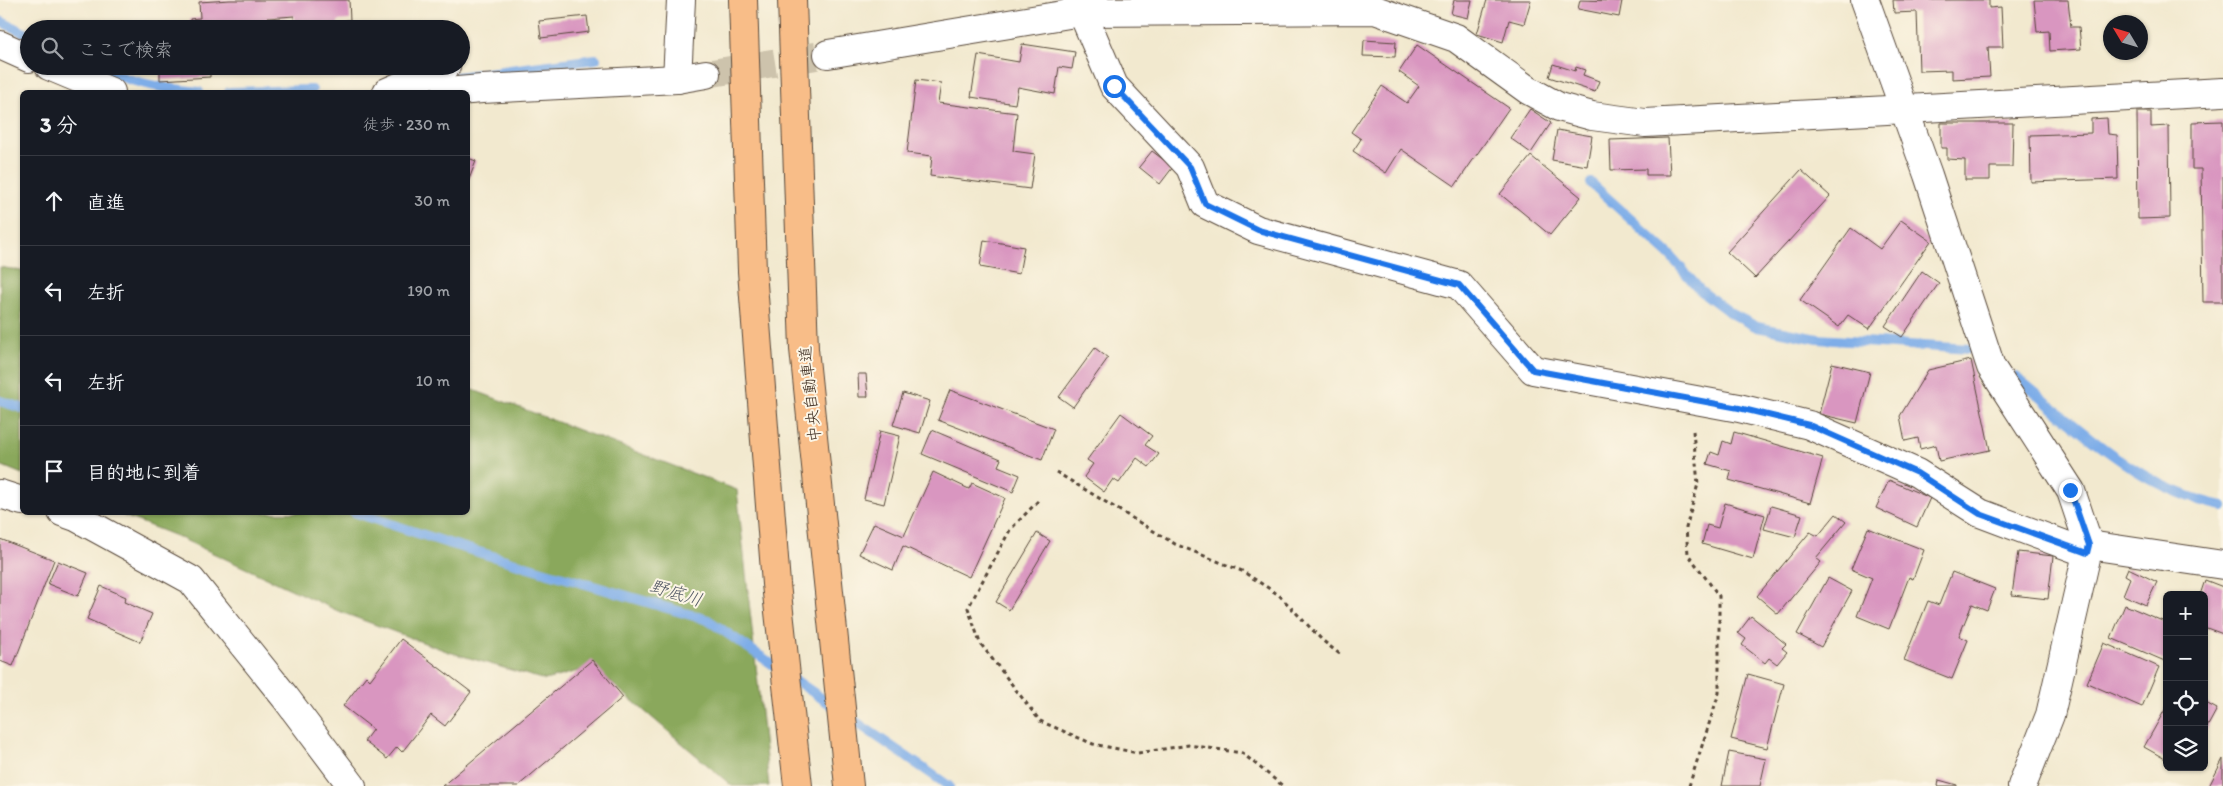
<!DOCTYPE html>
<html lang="ja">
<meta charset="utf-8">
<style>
:root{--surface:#171b24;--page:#20242c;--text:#f1f3f6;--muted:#9ea1a6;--line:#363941}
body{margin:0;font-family:Itim,"Klee One",sans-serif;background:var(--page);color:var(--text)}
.controls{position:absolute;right:15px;bottom:15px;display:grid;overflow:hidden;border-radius:8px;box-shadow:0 1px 4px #0004}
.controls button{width:45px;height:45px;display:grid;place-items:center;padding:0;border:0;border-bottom:1px solid var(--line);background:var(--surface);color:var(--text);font:25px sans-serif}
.compass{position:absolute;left:2103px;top:15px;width:45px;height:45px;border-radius:50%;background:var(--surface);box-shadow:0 1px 4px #0004;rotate:308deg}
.stop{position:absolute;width:15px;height:15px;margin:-11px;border:4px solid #1a73e8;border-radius:50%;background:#fff}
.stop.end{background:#1a73e8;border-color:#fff;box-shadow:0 1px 5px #0008}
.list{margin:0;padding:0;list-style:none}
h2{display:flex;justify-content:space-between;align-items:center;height:65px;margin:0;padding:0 20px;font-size:21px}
h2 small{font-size:16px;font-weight:400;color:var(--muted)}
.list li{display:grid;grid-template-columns:32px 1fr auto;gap:15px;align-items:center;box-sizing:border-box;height:90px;padding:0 20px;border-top:1px solid var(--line)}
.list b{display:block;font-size:19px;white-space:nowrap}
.list em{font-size:16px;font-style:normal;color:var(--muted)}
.icon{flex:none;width:28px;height:28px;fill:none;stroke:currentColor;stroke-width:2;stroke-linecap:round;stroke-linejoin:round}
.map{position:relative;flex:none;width:2223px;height:786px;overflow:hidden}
.search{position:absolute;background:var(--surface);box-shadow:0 1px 4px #0004;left:20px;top:20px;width:450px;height:55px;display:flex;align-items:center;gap:12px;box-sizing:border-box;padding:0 18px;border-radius:28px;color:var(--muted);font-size:19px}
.panel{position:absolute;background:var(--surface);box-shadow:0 1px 4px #0004;left:20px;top:90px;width:450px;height:425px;border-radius:8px}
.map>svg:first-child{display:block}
.forest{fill:#8aa85b;stroke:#62693c}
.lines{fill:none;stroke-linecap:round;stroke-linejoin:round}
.stream{stroke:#7eade8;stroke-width:10}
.building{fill:#d996c0}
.minor-tunnel{stroke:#cdc3ac;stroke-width:28;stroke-dasharray:28 14;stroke-linecap:butt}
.minor-casing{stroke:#564739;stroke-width:30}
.highway-casing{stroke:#564739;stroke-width:30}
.path{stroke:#564739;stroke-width:3;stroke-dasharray:4 4;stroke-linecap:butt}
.minor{stroke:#fff;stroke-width:28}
.highway{stroke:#f8bd88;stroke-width:28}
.route{stroke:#1a73e8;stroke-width:6}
.labels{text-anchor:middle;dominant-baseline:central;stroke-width:4;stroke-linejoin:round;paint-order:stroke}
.street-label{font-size:16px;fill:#3b2a1e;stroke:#fcf5e5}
.water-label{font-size:18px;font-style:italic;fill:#525865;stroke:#fcf5e5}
</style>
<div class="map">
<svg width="2223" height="786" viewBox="0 0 2223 786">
<rect width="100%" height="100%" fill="#fcf5e5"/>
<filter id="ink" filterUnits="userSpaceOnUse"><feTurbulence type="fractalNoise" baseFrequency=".02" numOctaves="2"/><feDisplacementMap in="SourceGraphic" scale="10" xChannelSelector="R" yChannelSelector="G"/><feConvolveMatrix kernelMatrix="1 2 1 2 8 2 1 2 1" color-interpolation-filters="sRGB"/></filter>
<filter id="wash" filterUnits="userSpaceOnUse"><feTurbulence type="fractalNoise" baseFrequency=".0096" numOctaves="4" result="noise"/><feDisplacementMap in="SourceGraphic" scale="20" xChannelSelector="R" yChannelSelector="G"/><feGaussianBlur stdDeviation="1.12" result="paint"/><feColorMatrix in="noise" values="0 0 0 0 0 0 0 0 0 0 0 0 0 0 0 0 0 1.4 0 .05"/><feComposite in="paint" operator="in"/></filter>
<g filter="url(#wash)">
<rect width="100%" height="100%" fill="#f2e9cf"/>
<g class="forest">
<path d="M0,267L22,271V474L0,465Z"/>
<path d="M468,388L737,490L769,786H732L593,667L545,680L449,652L338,611L176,536L117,513L468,512Z"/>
</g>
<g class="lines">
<g class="stream">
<path d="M0,21L29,35"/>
<path d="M95,66C131,83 159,88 199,92"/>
<path d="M448,78L596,59"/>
<path d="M229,92L312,90"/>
<path d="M1591,183L1670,255L1700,290L1732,314L1757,327L1818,339L1969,349"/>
<path d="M2016,377C2080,428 2140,490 2223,506"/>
<path d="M0,401L22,408"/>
<path d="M354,512L451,544L708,620L949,786"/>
</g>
</g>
<g id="blocks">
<g class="building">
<path d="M230,0H349L350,20L338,21V29H295L294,16L268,18V29H191L190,19L200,18L199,2Z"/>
<path d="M1454,0H1472L1468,18L1451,14Z"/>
<path d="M1487,0H1531L1524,24L1509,20L1503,42L1477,34Z"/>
<path d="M1580,0L1622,1L1619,17L1578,9Z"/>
<path d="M1893,0H1989V8L2001,7L2003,47H1988L1990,77L1952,79V70L1919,71L1917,12L1894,13Z"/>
<path d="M2034,0H2068L2071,27H2079L2081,49L2050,51L2049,31L2037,32Z"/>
<path d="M587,16L589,32L541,38L539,21Z"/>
<path d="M1364,40L1396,42L1395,57L1363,56Z"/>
<path d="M1022,44L1075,52L1072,69L1059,67L1055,94L1018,87L1015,104L971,97L978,55L1019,62Z"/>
<path d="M1417,45L1509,108L1455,186L1401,149L1386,173L1353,151L1361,139L1351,132L1382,86L1407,103L1419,86L1399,72Z"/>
<path d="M1553,64L1575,71L1576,67L1585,70L1583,75L1599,81L1595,92L1549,77Z"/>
<path d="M160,66H228V68L210,69V77L160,80Z"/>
<path d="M916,80L941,83L938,103L1017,113L1013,151L1035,154L1030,189L930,176L932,156L907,153Z"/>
<path d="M1530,109L1551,123L1531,153L1510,138Z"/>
<path d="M2137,112H2151V127L2169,126L2170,218L2138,219Z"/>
<path d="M2107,118L2108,134L2117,135L2118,179L2031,182L2030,135L2091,133V119Z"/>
<path d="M2223,121V302H2203L2201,169H2192V122Z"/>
<path d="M1941,123H2013L2012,167H1990V180H1965V160L1947,159V148H1941Z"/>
<path d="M1557,130L1592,136L1587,166L1552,160Z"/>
<path d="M1668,138L1670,175H1646V169L1611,170L1610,140Z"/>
<path d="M1152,151L1173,167L1160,184L1139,167Z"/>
<path d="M1531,156L1581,197L1550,235L1500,194Z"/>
<path d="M468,158L476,161L468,182Z"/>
<path d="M1801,170L1830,196L1755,278L1727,252Z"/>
<path d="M1901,220L1931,241L1869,329L1848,315L1839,327L1800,300L1851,228L1880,249Z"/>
<path d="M984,240L1024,247L1019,274L980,267Z"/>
<path d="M1922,271L1939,283L1902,337L1885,326Z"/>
<path d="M1095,348L1108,358L1073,407L1059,397Z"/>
<path d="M1971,360L1990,450L1939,461L1936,445L1920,449L1918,438L1905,441L1900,416L1928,370Z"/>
<path d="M1832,363L1870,372L1857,423L1819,414Z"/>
<path d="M858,374H866L868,397H859Z"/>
<path d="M950,390L1054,429L1042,460L938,420Z"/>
<path d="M903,393L930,401L920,433L893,425Z"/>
<path d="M1121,413L1152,436L1145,445L1159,454L1149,467L1137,458L1119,483L1113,479L1104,492L1084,477L1093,464L1087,460Z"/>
<path d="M932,430L1001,459L998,466L1020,475L1013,492L922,454Z"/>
<path d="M880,431L900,436L884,504L864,499Z"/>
<path d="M1734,432L1823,458L1810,503L1729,480L1731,471L1707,464L1711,452L1719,455L1723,441L1731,444Z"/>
<path d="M933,472L969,489L972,483L1005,498L969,577L903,546L893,570L859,554L874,523L904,536Z"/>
<path d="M1889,480L1930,498L1917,527L1876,508Z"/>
<path d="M1725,503L1765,515L1753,559L1702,544L1707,525L1718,528Z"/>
<path d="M1771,506L1802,515L1795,537L1764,529Z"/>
<path d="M1836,514L1846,522L1816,558L1821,562L1778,614L1757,596L1810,532L1818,536Z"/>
<path d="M1868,528L1924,550L1913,579L1909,577L1889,629L1857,616L1872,578L1851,569Z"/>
<path d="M1037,533L1050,541L1009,610L996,602Z"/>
<path d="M0,539L54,560L13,666L0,661Z"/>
<path d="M2018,552L2053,556L2048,599L2012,595Z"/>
<path d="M58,561L88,573L78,596L48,584Z"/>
<path d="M2128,568L2157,582L2146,605L2123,595L2130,578L2125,575Z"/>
<path d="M1952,572L1995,589L1987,610L1972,604L1959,636L1968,640L1952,679L1904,660L1928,601L1939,605Z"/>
<path d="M1828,578L1852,591L1821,647L1797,634Z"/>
<path d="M2205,580L2223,587V634L2204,627V595H2200Z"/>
<path d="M101,586L126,597L124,602L152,614L140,642L87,619Z"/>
<path d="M2125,605L2167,623V662L2111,638Z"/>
<path d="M1751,616L1786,644L1782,648L1787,652L1777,664L1769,658L1765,663L1742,645L1746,639L1738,633Z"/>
<path d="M401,639L471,692L445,726L431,715L402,752L397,747L387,759L364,741L373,729L343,706L366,676L370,680Z"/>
<path d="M2104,643L2159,667L2142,707L2087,683Z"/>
<path d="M592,660L623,697L518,786H442Z"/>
<path d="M1748,674L1784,684L1767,748L1731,739Z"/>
<path d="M2204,702L2217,709L2204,733Z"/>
<path d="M2167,706V760L2144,747Z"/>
<path d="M1729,752L1766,759L1760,786H1722Z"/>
<path d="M2223,759V786H2209Z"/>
<path d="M1939,780L1957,785V786H1938Z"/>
</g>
</g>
</g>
<g filter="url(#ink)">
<use href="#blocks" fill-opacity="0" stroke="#564739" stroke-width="1"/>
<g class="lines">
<path class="minor-tunnel" d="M706,74L828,54"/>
<defs>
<g id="minor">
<path d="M1077,0L1114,86L1190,167L1205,204L1258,230L1459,285L1533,370L1739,408L1809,425L1917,473L1980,513L2087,553"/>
<path d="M1865,0L1928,175L1991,367L2071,491L2089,545L2050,715L2022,786"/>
<path d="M0,45L29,58"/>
<path d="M828,54L1081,12L1375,10L1456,38L1528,90L1559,107L1592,116L1645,123L2223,92"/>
<path d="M49,66L111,92"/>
<path d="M677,79L681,0"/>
<path d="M387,92L446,66"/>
<path d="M446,92L482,89L677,79L706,74"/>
<path d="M0,494L22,501"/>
<path d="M62,512L76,517L191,580L285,697L352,786"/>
<path d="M2089,545L2223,565"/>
</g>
<g id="highway">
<path d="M743,0L752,271L776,584L798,786"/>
<path d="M792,0L804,349L849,786"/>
</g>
</defs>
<use href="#minor" class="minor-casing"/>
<use href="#highway" class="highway-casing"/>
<g class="path">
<path d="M1056,472L1175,544L1242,571L1279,595L1322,640L1342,656"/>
<path d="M1038,501L1010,530L968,608L980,643L1040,721L1093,744L1138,753L1189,745L1242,753L1283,786"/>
<path d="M1689,786L1719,693V596L1688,554L1686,528L1698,484L1693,431"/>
</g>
<use href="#minor" class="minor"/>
<use href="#highway" class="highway"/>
</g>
</g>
<g class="lines" filter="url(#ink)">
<path class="route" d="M1114,86L1190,167L1205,204L1258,230L1459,285L1533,370L1739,408L1809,425L1917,473L1980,514L2087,553L2089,545L2070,490"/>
</g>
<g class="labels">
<g class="street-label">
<text transform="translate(810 394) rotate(-96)">中央自動車道</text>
</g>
<g class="water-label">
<text transform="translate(676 593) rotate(17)">野底川</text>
</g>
</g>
</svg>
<div class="controls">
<button>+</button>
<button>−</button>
<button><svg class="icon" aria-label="locate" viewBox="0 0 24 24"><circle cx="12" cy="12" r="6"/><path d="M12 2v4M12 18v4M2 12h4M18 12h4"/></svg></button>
<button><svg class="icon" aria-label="layers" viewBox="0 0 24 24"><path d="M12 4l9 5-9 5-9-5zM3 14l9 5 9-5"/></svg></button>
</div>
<svg class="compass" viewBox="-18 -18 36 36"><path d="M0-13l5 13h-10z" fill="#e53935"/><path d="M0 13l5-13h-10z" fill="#9ea1a6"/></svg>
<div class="stop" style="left:1114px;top:86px"></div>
<div class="stop end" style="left:2070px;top:490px"></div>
<div class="search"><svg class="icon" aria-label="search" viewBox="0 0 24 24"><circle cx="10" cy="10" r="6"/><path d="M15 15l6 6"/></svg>ここで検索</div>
<section class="panel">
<h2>3 分<small>徒歩 · 230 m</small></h2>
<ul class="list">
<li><svg class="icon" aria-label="ahead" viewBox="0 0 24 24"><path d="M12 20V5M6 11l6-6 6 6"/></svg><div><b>直進</b></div><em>30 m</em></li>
<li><svg class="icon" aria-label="left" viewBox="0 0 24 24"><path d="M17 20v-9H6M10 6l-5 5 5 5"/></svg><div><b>左折</b></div><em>190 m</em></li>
<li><svg class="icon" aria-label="left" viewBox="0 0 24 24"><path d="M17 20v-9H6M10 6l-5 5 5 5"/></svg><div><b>左折</b></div><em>10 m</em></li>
<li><svg class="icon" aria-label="arrive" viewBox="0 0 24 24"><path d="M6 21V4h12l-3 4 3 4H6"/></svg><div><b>目的地に到着</b></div></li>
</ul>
</section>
</div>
